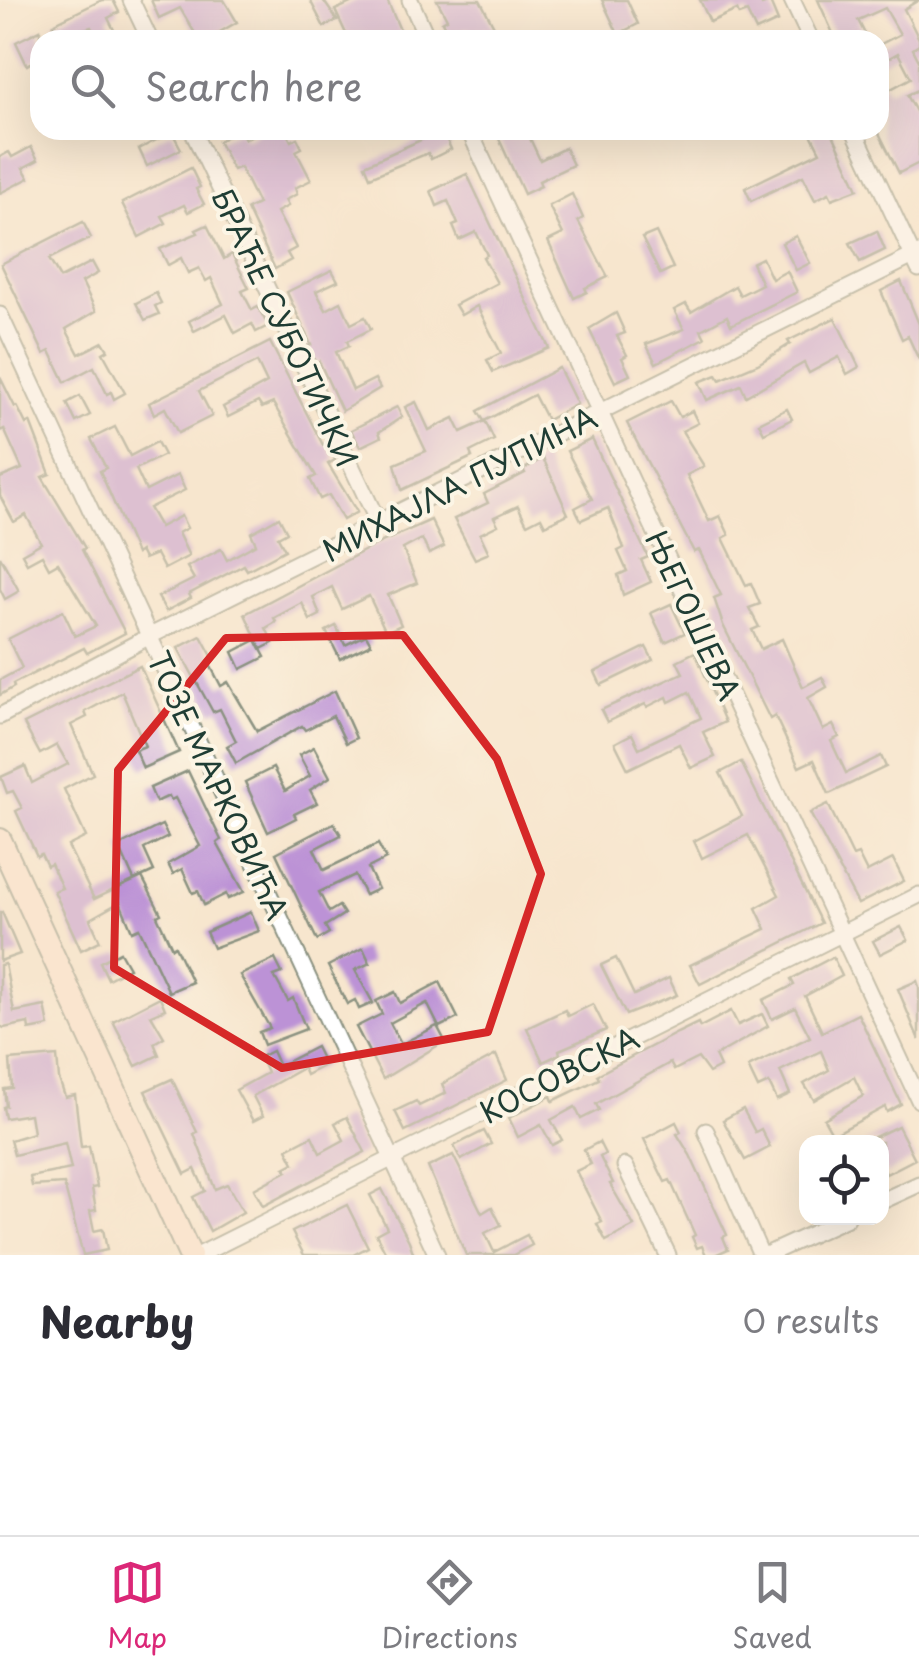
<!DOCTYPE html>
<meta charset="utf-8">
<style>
:root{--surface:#fff;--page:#f7f7f7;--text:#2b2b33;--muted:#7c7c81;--line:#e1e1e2;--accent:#db2777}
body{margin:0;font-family:"Playpen Sans",sans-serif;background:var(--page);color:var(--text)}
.controls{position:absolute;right:30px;bottom:30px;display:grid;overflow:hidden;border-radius:20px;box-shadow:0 10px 40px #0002}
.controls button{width:90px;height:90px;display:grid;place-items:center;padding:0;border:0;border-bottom:2px solid var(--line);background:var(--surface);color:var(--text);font:50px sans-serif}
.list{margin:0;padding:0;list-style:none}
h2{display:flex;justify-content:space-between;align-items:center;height:130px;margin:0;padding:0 40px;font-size:42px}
h2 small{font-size:32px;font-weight:400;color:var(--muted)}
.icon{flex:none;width:55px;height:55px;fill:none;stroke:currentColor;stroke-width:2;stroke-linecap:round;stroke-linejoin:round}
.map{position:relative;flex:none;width:919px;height:1255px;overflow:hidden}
.search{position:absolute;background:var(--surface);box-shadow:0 10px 40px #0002;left:30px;right:30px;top:30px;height:110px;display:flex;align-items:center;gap:25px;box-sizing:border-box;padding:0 35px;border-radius:30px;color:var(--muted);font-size:38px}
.sheet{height:280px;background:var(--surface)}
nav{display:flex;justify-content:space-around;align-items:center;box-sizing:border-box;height:140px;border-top:2px solid var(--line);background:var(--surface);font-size:28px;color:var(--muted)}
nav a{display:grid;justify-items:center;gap:5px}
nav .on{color:var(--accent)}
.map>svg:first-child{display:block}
.building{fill:#bc92d6}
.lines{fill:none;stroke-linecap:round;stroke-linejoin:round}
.street-casing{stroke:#8b9281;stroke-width:19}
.secondary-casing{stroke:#8b9281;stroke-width:26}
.street{stroke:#fff;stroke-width:15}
.secondary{stroke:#fde4d0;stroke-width:22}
.marked{fill:none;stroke:#d62828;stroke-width:8;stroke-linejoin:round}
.labels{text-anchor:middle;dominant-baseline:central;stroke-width:8;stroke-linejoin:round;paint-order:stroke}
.street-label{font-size:30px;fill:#1f3d34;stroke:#fcf5e5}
</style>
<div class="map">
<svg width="919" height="1255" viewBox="0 0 919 1255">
<rect width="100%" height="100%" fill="#fcf5e5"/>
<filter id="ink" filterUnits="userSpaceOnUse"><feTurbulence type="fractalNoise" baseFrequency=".01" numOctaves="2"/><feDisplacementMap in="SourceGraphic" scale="20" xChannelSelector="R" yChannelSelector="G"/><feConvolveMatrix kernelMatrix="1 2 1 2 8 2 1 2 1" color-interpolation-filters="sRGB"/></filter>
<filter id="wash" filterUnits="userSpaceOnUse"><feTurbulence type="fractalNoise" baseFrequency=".0048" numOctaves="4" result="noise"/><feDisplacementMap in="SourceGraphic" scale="40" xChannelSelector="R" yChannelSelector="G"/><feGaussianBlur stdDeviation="2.25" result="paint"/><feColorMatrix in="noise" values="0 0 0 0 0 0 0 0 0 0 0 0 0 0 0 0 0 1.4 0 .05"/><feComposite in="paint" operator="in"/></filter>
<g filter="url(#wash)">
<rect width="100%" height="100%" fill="#f7e6ce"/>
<g id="blocks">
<g class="building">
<path d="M102,0H113L119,12L108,18L119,40H97L91,27L60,37L53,24Z"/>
<path d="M151,0H224L237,22L206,40H199L180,8L159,18Z"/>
<path d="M310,0H323L337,20L324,27Z"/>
<path d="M357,0H387L403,37L396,40H349L335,10Z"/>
<path d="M437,0H480L501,40H474L468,28L450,37L442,22L447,19Z"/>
<path d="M602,0H627L638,24L618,34Z"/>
<path d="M700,0H760L762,5L770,2L778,21L756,31L747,12L739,15L737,10L710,22Z"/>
<path d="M818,0H919L904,9L919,39V45L913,49L919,61V92L918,90L907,95L919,117V163L899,173L879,133V77L887,91L911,78L898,53L879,64V45L900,34L885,8L858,20L868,40H836Z"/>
<path d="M40,30V58L27,65L16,42Z"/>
<path d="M240,130L245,139L262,130H285L291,141L297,138L302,148L296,151L311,180L295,188L297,194L285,200L288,206L277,212L296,248L287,253L291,260L275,269L247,209L258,204L240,167L233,170L218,141Z"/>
<path d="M419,130H442L451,149L431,159L428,153L370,177L365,165L423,139Z"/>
<path d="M495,130H526L540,160L565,148L573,165L539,181L541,186L524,194Z"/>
<path d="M809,130H831L858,189L832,199L829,193L815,200L803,176L751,201L745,188L820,152Z"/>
<path d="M172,132L181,149L147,166L139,149Z"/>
<path d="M31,147L38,160L23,168L29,178L0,193V157L9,152L12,157Z"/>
<path d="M191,168L200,187L196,189L204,204L188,212L184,205L162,216L166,223L139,237L122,203Z"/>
<path d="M467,174L549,348L493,372L487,360L501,353L477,306L461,315L455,305L497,283L483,257L487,255L476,232L459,240L453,226L458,224L448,201L437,206L431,191Z"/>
<path d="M572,194L583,218L578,221L608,277L585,288L587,292L574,298L548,241L563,234L549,206Z"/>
<path d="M83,222L91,238L49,259L60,278L92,262L98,273L82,282L96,311L66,329L79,354L103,342L108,350L103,353L125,393L114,399L111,392L107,394L94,367L65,382L50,351L44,354L1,264Z"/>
<path d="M207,225L224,259L232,254L249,288L242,291L252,310L258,307L268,326L256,332L252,324L235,333L226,315L194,331L189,321L223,304L211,278L206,281L199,268L188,273L181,258L168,265L160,249L198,233L196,230Z"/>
<path d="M877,231L885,250L860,262L850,243Z"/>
<path d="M656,232L673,268L660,274L642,238Z"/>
<path d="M796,236L810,263L796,270L782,243Z"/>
<path d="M762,258L772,279L787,271L797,292L731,325L727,316L701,330L705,338L656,363L646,344L684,329L674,310L686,304L691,312L735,286L740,295L762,284L752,263Z"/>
<path d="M332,270L338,281L316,291L326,310L341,302L351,324L365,317L371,329L347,341L349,346L336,352L353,390L375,379L380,388L342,411L319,361L316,363L307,346L311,345L287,292Z"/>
<path d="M901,281L919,324V360L908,336L902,339L881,291Z"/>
<path d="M156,293L161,303L155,306L159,314L145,320L136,303Z"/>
<path d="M616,313L625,333L617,336L627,355L622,358L630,375L615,382L589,329Z"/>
<path d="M835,318L859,367L847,374L839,357L809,373L804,363L746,396L741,385L707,400L699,382L717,375L720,380L758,364L790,344L788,341Z"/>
<path d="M270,342L323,445L327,443L335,460L328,464L357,512L343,520L329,495L320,499L310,479L316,476L273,403L262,408L258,402L228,417L223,407L267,383L257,362L199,391L212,416L178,433L165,408L154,414L149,403Z"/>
<path d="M559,368L577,404L547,420L534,395L484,421L478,411Z"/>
<path d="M0,377L15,407L17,406L26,424L30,422L50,474L42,477L85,548L82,550L125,633L87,653L84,648L13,684L14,687L0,695V680L22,668L8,639L63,611L75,636L96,626L58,563L49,568L42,555L27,563L22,554L41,543L26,515L14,522L0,496V478L22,469L4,429L0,431Z"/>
<path d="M80,396L90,415L76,422L67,403Z"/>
<path d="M671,401L680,417L692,411L698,423L682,431L704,466L687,475L709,521L720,516L729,535L723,538L746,585L751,583L760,604L749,608L759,627L752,630L761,649L782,639L803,687L822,677L827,687L808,698L823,730L833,725L839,737L831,741L846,773L881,756L886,767L829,794L814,760L799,767L775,716L770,719L723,625L714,598L721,595L699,550L694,552L627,423Z"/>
<path d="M416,402L429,430L454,418L461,432L485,421L494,440L470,452L472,457L402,490L395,464L426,451L405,407Z"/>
<path d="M397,407L402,417L379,432L381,437L360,447L351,430Z"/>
<path d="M787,409L792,419L764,433L759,423Z"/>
<path d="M115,427L130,456L157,442L164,455L136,469L146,491L178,475L185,490L149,508L160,527L181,516L187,528L178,533L189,556L164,569L156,554L144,559L140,551L136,554L100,471L106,468L91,439Z"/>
<path d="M592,439L648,557L641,560L651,582L623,595L618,575L627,571L618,551L624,548L608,508L581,520L575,508L592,499L567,451Z"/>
<path d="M543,458L568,514L545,525L541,517L527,524L518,506L494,517L498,525L480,534L489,553L475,559L454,519L488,503L484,494L525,473L523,470Z"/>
<path d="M279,517L287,532L278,537L285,550L247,570L244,565L189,594L191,598L166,611L158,597L194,579L187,567L221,549L227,560L256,544L251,533Z"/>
<path d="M431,520L444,547L429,554L422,539L403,549L417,583L388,595L401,625L386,632L369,596L342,609L332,587L313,597L320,615L310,620L302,603L274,618L276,622L266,628L273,643L261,649L245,614L377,544Z"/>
<path d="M0,556L19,591L5,599L0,589Z"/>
<path d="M671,604L685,633L665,642L651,613Z"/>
<path d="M336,626L345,645L366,635L371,644L340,659L326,631Z"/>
<path d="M201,636L213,658L208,661L221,686L228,682L257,731L335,691L356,738L346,743L333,716L305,730L302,726L236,763L227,746L236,741L220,709L213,712L178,648Z"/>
<path d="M256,640L265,657L241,669L233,652Z"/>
<path d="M646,647L653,660L601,685L595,672Z"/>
<path d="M695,652L725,722L703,732L715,757L691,768L679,744L628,769L615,743L632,734L639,748L701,718L689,692L669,702L667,697L647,707L645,704L607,722L601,710L683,673L677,661Z"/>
<path d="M140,666L179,752L143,768L135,750L145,746L122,692L85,712L87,717L71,725L93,774L64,789L86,837L68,846L94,899L142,877L161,914L157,916L172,948L175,946L192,982L169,992L139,928L132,931L120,902L90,919L100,941L81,950L54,891L62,888L51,864L47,866L41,854L37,856L16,811L22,808L13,791L7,793L1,777L25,766L32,783L68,764L57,745L40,754L24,724Z"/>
<path d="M314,747L330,777L310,790L317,803L294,814L296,818L268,832L245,782L273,768L285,791L310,776L299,755Z"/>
<path d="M741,762L821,923L700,984L690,965L766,929L756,908L779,895L748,835L702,858L694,841L742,816L720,773Z"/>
<path d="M188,771L221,840L217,843L244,892L228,899L226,894L204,905L198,891L193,893L182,869L173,874L168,864L200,846L175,798L171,800L169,796L156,802L150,788Z"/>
<path d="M828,804L853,856L858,854L867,872L893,859L904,881L858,904L810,813Z"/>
<path d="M334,823L341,835L314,849L324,870L378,844L386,859L368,868L378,889L365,895L355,875L319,892L329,912L339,906L344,914L325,926L329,933L317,940L276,853Z"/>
<path d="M162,825L168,837L144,849L154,871L134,880L119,846Z"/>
<path d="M2,912L20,954L0,961V913Z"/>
<path d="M251,912L259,931L213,948L206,932Z"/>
<path d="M901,927L908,940L880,954L873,941Z"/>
<path d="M363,948L370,963L355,970L373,1003L359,1009L355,1000L347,1004L328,966Z"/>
<path d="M120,952L129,968L108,979L100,962Z"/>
<path d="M833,957L842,976L805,996L822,1032L858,1014L901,1104L887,1112L885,1107L833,1135L824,1119L863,1096L854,1077L814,1100L804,1084L829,1070L821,1051L780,1071L790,1094L777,1100L769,1083L758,1088L748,1067L810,1037L795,1008L772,1019L763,1000L794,985L791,979Z"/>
<path d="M616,958L634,995L669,978L677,995L626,1015L601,965Z"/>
<path d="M275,959L282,973L274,976L288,1001L293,998L306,1029L264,1045L259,1032L270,1028L240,975Z"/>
<path d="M5,964L14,1012L45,1006L49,1026L29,1030L28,1023L4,1028L0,1026V965Z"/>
<path d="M917,981L919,987V1040L898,989Z"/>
<path d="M440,982L458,1018L439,1027L427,1003L390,1023L401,1044L437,1026L445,1041L383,1079L356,1027L382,1014L376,1001L395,992L400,1003Z"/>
<path d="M160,997L165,1009L151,1015L164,1037L154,1043L159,1055L136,1066L113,1021Z"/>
<path d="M593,1004L606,1030L559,1050L560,1054L543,1062L527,1028L565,1010L568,1016Z"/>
<path d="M731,1011L738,1025L762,1014L768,1026L715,1056L720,1067L709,1073L698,1058L674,1070L670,1063L596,1104L599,1110L581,1119L575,1107L551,1120L562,1140L552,1145L541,1125L518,1137L509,1118L551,1096L553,1101L599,1079L597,1075L677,1033L698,1023L700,1027Z"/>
<path d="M316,1047L325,1065L306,1075L303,1068L253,1096L263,1116L253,1121L236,1090L267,1073L260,1057L272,1051L279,1066Z"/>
<path d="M496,1055L507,1080L405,1131L395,1111L416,1101L419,1106L446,1093L442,1084Z"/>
<path d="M57,1056L59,1079L65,1097L75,1095L81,1147L89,1146L97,1187L92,1188L96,1210L90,1211L94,1231L103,1229L107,1250L83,1255L64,1184L32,1186L30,1177L71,1169L65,1143L14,1155L10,1140L33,1133L30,1114L5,1118L3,1107L6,1106L4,1089L12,1088L10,1060Z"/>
<path d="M172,1079L197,1132L194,1134L215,1189L227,1184L243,1212L210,1231L193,1197L205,1191L195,1169L185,1174L145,1091Z"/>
<path d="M743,1109L755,1132L761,1129L770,1147L745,1160L723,1120Z"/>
<path d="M347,1117L365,1152L263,1206L254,1189L287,1171L285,1168L294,1163L287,1149L312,1136L320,1153L344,1140L335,1123Z"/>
<path d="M676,1122L681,1132L677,1134L690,1155L727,1235L723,1237L728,1249L715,1255H706L702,1246L697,1248L692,1237L695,1235L670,1180L665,1182L644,1139Z"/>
<path d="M898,1126L915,1159L886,1174L882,1165V1142H864Z"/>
<path d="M484,1131L491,1144L461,1160L454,1146Z"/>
<path d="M599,1142L605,1154L600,1157L613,1183L610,1184L634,1226L606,1241L597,1224L602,1222L576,1171L591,1164L584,1150Z"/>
<path d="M453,1155L482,1213L492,1207L501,1225L485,1233L494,1252L527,1235L532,1245L513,1255H466L428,1167Z"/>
<path d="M382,1189L409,1241L414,1255H387L376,1234L387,1228L370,1195Z"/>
<path d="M347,1205L368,1247L353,1255H304L292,1232Z"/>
</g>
</g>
</g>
<g filter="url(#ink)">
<use href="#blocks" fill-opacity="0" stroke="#8b9281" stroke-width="2.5"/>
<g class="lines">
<defs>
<g id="street">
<path d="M131,0L150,40"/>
<path d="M410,0L428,40"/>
<path d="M792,0L811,40"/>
<path d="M192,130L379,524"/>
<path d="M469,130L919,1100"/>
<path d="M854,130L919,269"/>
<path d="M0,315L437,1255"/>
<path d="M0,716L150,636L919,253"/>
<path d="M706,1131L761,1255"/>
<path d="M625,1166L668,1255"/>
<path d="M882,1201L919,1184"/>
<path d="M199,1255L919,895"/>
<path d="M766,1255L847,1218"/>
</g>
<path id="secondary" d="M0,840L190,1255"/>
</defs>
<use href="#street" class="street-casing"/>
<use href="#secondary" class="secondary-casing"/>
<use href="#street" class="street"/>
<use href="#secondary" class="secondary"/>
</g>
</g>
<path d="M0 0H919V1255H0ZM403,635L497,759L541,874L488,1032L282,1068L114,968L118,770L226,638Z" fill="#f7e6ce" fill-opacity=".55" fill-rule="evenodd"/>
<path class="marked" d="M403,635L497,759L541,874L488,1032L282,1068L114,968L118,770L226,638Z"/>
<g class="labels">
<g class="street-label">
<text transform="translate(286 327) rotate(65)">БРАЋЕ СУБОТИЧКИ</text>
<text transform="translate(459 483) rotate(-27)">МИХАЈЛА ПУПИНА</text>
<text transform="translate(694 615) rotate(65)">ЊЕГОШЕВА</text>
<text transform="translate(219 785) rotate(65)">ТОЗЕ МАРКОВИЋА</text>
<text transform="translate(559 1074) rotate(-27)">КОСОВСКА</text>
</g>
</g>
</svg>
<div class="controls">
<button><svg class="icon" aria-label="locate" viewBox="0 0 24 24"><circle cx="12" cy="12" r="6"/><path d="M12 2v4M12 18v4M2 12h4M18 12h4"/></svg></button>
</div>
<div class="search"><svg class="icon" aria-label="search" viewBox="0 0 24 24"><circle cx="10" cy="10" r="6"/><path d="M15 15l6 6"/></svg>Search here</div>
</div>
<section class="sheet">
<h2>Nearby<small>0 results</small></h2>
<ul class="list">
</ul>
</section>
<nav>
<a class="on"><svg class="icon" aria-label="map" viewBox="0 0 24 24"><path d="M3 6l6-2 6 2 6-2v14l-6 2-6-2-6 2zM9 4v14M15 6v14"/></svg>Map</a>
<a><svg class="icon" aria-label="directions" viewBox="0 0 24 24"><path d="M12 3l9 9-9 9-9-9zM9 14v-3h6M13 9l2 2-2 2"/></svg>Directions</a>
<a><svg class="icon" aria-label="saved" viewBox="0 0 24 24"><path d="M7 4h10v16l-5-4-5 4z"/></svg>Saved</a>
</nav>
